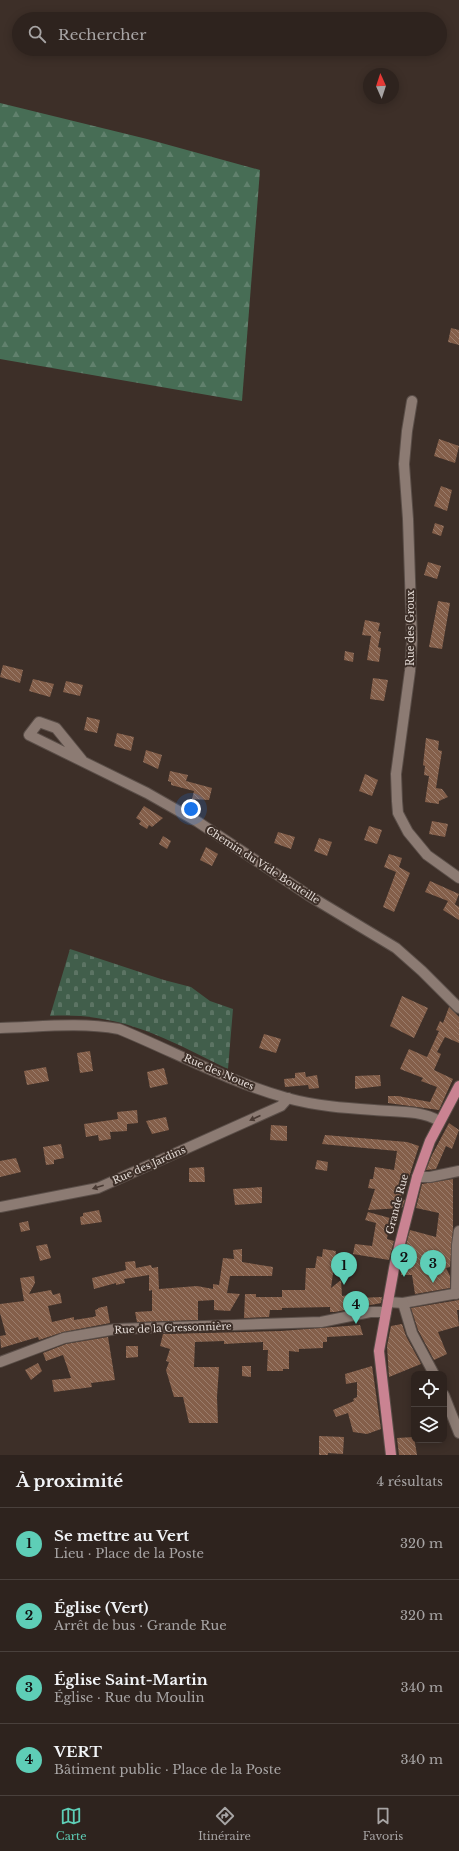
<!DOCTYPE html>
<html lang="fr">
<meta charset="utf-8">
<style>
:root{--surface:#2e231e;--page:#3a2f2b;--text:#f1f3f6;--muted:#a7a4a4;--line:#49403c;--accent:#5eceb7}
body{margin:0;font-family:"Libre Baskerville",serif;background:var(--page);color:var(--text)}
.controls{position:absolute;right:12px;bottom:12px;display:grid;overflow:hidden;border-radius:8px;box-shadow:0 2px 10px #0003}
.controls button{width:36px;height:36px;display:grid;place-items:center;padding:0;border:0;border-bottom:1px solid var(--line);background:var(--surface);color:var(--text);font:20px sans-serif}
.compass{position:absolute;left:363px;top:68px;width:36px;height:36px;border-radius:50%;background:var(--surface);box-shadow:0 2px 10px #0003;rotate:357deg}
.you{position:absolute;left:191px;top:809px;width:14px;height:14px;margin:-10px;border:3px solid #fff;border-radius:50%;background:#1a73e8;box-shadow:0 0 0 6px #1a73e833}
.badge{display:grid;place-items:center;width:26px;height:26px;border-radius:50%;background:var(--accent);color:#111;font-size:13px;font-weight:700}
.pin{position:absolute;translate:-50% -33px;filter:drop-shadow(0 1px 2px #0008)}
.pin::after{content:'';position:absolute;top:21px;width:14px;height:12px;background:inherit;clip-path:polygon(0 0,100% 0,50% 100%)}
.list{margin:0;padding:0;list-style:none}
h2{display:flex;justify-content:space-between;align-items:center;height:52px;margin:0;padding:0 16px;font-size:17px}
h2 small{font-size:13px;font-weight:400;color:var(--muted)}
.list li{display:grid;grid-template-columns:26px 1fr auto;gap:12px;align-items:center;box-sizing:border-box;height:72px;padding:0 16px;border-top:1px solid var(--line)}
.list b{display:block;font-size:15px;white-space:nowrap}
.list p{margin:0;font-size:13px;white-space:nowrap;color:var(--muted)}
.list em{font-size:13px;font-style:normal;color:var(--muted)}
.icon{flex:none;width:22px;height:22px;fill:none;stroke:currentColor;stroke-width:2;stroke-linecap:round;stroke-linejoin:round}
.map{position:relative;flex:none;width:459px;height:1455px;overflow:hidden}
.search{position:absolute;background:var(--surface);box-shadow:0 2px 10px #0003;left:12px;right:12px;top:12px;height:44px;display:flex;align-items:center;gap:10px;box-sizing:border-box;padding:0 14px;border-radius:22px;color:var(--muted);font-size:15px}
.sheet{height:340px;background:var(--surface)}
nav{display:flex;justify-content:space-around;align-items:center;box-sizing:border-box;height:56px;border-top:1px solid var(--line);background:var(--surface);font-size:11px;color:var(--muted)}
nav a{display:grid;justify-items:center;gap:2px}
nav .on{color:var(--accent)}
.map>svg:first-child{display:block}
.forest{fill:url(#forest-firs)}
.cemetery{fill:url(#cemetery-stones)}
.building{fill:url(#building-back-hatch)}
.lines{fill:none;stroke-linecap:round;stroke-linejoin:round}
.minor-casing{stroke:#5a4e48;stroke-width:12}
.major-casing{stroke:#5a4e48;stroke-width:12}
.minor{stroke:#8c7b73;stroke-width:10}
.major{stroke:#ca8392;stroke-width:10}
.oneway{fill:#493a33}
.labels{text-anchor:middle;dominant-baseline:central;stroke-width:4;stroke-linejoin:round;paint-order:stroke}
.street-label{font-size:10px;fill:#e4dbd6;stroke:#3d2f28}
</style>
<div class="map">
<svg width="459" height="1455" viewBox="0 0 459 1455">
<defs>
<pattern id="forest-firs" width="22" height="20" patternUnits="userSpaceOnUse"><rect width="22" height="20" fill="#476d55"/><path d="M5 1l3.5 6h-7zM16 11l3.5 6h-7z" fill="#61816d"/></pattern>
<pattern id="cemetery-stones" width="16" height="16" patternUnits="userSpaceOnUse"><rect width="16" height="16" fill="#415e4b"/><path d="M2 7V4a2 2 0 0 1 4 0v3zM10 15v-3a2 2 0 0 1 4 0v3z" fill="#5c7464"/></pattern>
<pattern id="building-back-hatch" width="6" height="6" patternUnits="userSpaceOnUse"><rect width="6" height="6" fill="#845f4a"/><path d="M-1 5l2 2M0 0l6 6M5-1l2 2" fill="none" stroke="#9b7d6c"/></pattern>
</defs>
<rect width="100%" height="100%" fill="#3d2f28"/>
<path class="forest" d="M0,103L147,139L260,170L242,401L0,359Z"/>
<path class="cemetery" d="M70,949L164,980L191,987L210,1001L233,1009L228,1069C166,1039 122,1012 50,1016Z"/>
<g class="building">
<path d="M451,328L459,330V345L448,342Z"/>
<path d="M439,439L459,446L455,463L434,456Z"/>
<path d="M441,486L452,490L447,511L434,506Z"/>
<path d="M435,523L444,526L441,536L432,533Z"/>
<path d="M428,562L441,566L437,579L424,575Z"/>
<path d="M438,601L450,603L442,649L429,647Z"/>
<path d="M365,620L380,623L378,631L381,632L378,647L381,648L379,662L367,660L371,636L362,635Z"/>
<path d="M345,651L354,653L353,662L344,660Z"/>
<path d="M3,665L23,670L20,683L0,677Z"/>
<path d="M373,678L388,680L384,701L370,699Z"/>
<path d="M33,679L54,684L50,697L29,691Z"/>
<path d="M66,681L83,685L80,696L63,692Z"/>
<path d="M87,717L100,720L97,733L84,730Z"/>
<path d="M117,733L134,737L131,751L114,746Z"/>
<path d="M426,738L439,741L438,750L442,751L436,788L442,789L448,797L439,801V804L425,802L429,776L424,775L425,766L423,765Z"/>
<path d="M146,750L162,755L158,769L143,762Z"/>
<path d="M170,771L188,775L186,781L212,788L209,800L192,799L194,791L171,785V782L168,781Z"/>
<path d="M365,774L378,780L372,796L359,791Z"/>
<path d="M144,806L163,818L152,827L149,825L147,829L139,824L141,821L136,818Z"/>
<path d="M432,821L448,824L445,837L429,834Z"/>
<path d="M369,826L382,830L377,844L364,840Z"/>
<path d="M278,832L295,837L291,849L274,843Z"/>
<path d="M163,836L171,841L167,849L159,844Z"/>
<path d="M319,838L332,842L327,856L314,851Z"/>
<path d="M206,847L218,854L212,866L200,860Z"/>
<path d="M389,854L402,858L399,867L410,873L394,912L383,907L396,872L384,867Z"/>
<path d="M430,881L459,894L455,904L453,903L459,907V920L443,910L448,901L425,892Z"/>
<path d="M402,996L428,1008L414,1038L390,1026Z"/>
<path d="M449,1007L459,1017V1043L445,1037L437,1052L441,1054L434,1070L453,1079L439,1110L388,1103V1096H398L430,1102L437,1087L421,1081L423,1078L400,1069L409,1049L427,1057L439,1031L436,1030L440,1021L443,1023Z"/>
<path d="M264,1034L281,1039L276,1053L259,1048Z"/>
<path d="M90,1051L93,1071L80,1073L77,1053Z"/>
<path d="M46,1067L49,1081L27,1085L24,1071Z"/>
<path d="M164,1068L168,1084L150,1088L147,1072Z"/>
<path d="M305,1072L306,1077L317,1075L319,1088L309,1089L308,1085L285,1087L284,1079L295,1078V1073Z"/>
<path d="M380,1075L381,1086L355,1089V1076Z"/>
<path d="M137,1110L138,1123L127,1124V1131L110,1132L111,1139L99,1141L98,1135L86,1137L84,1124L118,1119L117,1112Z"/>
<path d="M166,1117L169,1130L152,1134L146,1121Z"/>
<path d="M449,1123L459,1130L452,1149L446,1146L436,1169L426,1170L432,1155Z"/>
<path d="M271,1125L287,1126V1141L270,1140Z"/>
<path d="M325,1135L407,1142L419,1146L402,1199L405,1200L402,1208L368,1210L375,1189L368,1188L370,1179H373L375,1167L394,1170L397,1151L322,1144Z"/>
<path d="M61,1144L64,1158L54,1160V1164L46,1165L43,1147Z"/>
<path d="M16,1158L21,1172L0,1177V1161Z"/>
<path d="M317,1160L328,1162L327,1171L315,1169Z"/>
<path d="M204,1167L205,1182H189V1168Z"/>
<path d="M453,1179V1229L450,1267L446,1268L450,1276V1288L415,1294L412,1275H401V1264L410,1230L436,1237L439,1213L416,1208L422,1184Z"/>
<path d="M262,1187V1203L235,1205L233,1189Z"/>
<path d="M99,1210L102,1222L81,1225L80,1217L83,1216V1213Z"/>
<path d="M368,1212L390,1218L387,1239L394,1241L389,1260L353,1254L355,1244L372,1246L376,1223L365,1220Z"/>
<path d="M28,1221L30,1230L21,1232L19,1223Z"/>
<path d="M47,1244L51,1258L40,1261L36,1246Z"/>
<path d="M242,1249V1262L273,1267L272,1276H230L227,1293L240,1294L230,1311L214,1310V1300L198,1301V1320L137,1322L135,1312L152,1311V1290L149,1291V1275L124,1279L125,1283L116,1285V1283L94,1289L92,1278L126,1270L125,1262L135,1261L136,1268L151,1265L152,1268L158,1267L159,1289L197,1286L213,1289V1284L219,1285L223,1258L234,1259L233,1250Z"/>
<path d="M323,1249L336,1251L331,1288L341,1280L342,1296L357,1294V1298L382,1297L381,1303L335,1312H330V1307L282,1308V1310H270L269,1317L244,1318L245,1294H256V1297H282V1290H305L306,1268H315L317,1256L322,1257Z"/>
<path d="M34,1276L35,1283L29,1294L51,1290L53,1295L60,1293L62,1303L48,1306L52,1322L74,1317V1320L93,1317L96,1316L95,1310L98,1309V1308L107,1306L110,1323L63,1332L39,1340L38,1337L1,1348L0,1336L6,1335L0,1313V1304L24,1301L20,1278Z"/>
<path d="M459,1300V1310H457L459,1326L438,1332L447,1354L434,1360L418,1330L411,1308Z"/>
<path d="M402,1324L406,1336L421,1364L389,1377L387,1346L391,1326Z"/>
<path d="M360,1325L363,1335L327,1337V1342H323V1348L299,1349V1352L289,1351V1369H283V1371H267L268,1350H263V1342L224,1344V1341L195,1342L194,1367H219L217,1397L218,1423H189L183,1397H174L166,1370L169,1362L166,1361L170,1349L160,1346L163,1334L281,1331Z"/>
<path d="M108,1337L115,1380L91,1383L92,1387L54,1392L52,1380L71,1378L63,1355L46,1361L43,1353L66,1344Z"/>
<path d="M126,1346H138V1357L126,1358Z"/>
<path d="M38,1363L42,1371L31,1380L25,1370Z"/>
<path d="M242,1366H251V1377L242,1376Z"/>
<path d="M372,1366L381,1429L367,1434L353,1432L348,1413L336,1417L333,1410L354,1401L353,1399L357,1397V1382L346,1384L345,1374Z"/>
<path d="M319,1436L344,1437L343,1454L328,1453V1455H319Z"/>
<path d="M414,1437L417,1455H399L397,1438Z"/>
</g>
<g class="lines">
<defs>
<g id="minor">
<path d="M412,401L407,431L404,464L408,519L412,640L410,671L396,774L397,801L398,813L408,832L427,855L459,878"/>
<path d="M82,760L56,728L39,722L29,735L147,793L198,822L308,895L396,948L422,971L459,1008"/>
<path d="M0,1028C40,1027 79,1022 119,1029C175,1052 229,1082 287,1098C316,1106 345,1108 374,1110C396,1112 421,1110 439,1121"/>
<path d="M417,1177H430L459,1171"/>
<path d="M0,1207L98,1188L281,1106L288,1098"/>
<path d="M456,1294L457,1245L459,1231"/>
<path d="M388,1302L403,1303L459,1293"/>
<path d="M403,1303L412,1333L434,1374"/>
<path d="M0,1362L64,1338L116,1329L321,1322L370,1312H386"/>
<path d="M444,1395L459,1433"/>
</g>
<path id="major" d="M391,1455L379,1351L395,1263L417,1177L430,1141L459,1086"/>
</defs>
<use href="#minor" class="minor-casing"/>
<use href="#major" class="major-casing"/>
<use href="#minor" class="minor"/>
<use href="#major" class="major"/>
</g>
<defs><path id="oneway-solid" d="M-6-.8H1V-3.2L6.5 0L1 3.2V.8H-6Z"/></defs>
<g class="oneway">
<use href="#oneway-solid" transform="translate(255 1118) rotate(156)"/>
<use href="#oneway-solid" transform="translate(98 1187) rotate(162)"/>
</g>
<g class="labels">
<g class="street-label">
<text transform="translate(410 628) rotate(-90)">Rue des Groux</text>
<text transform="translate(263 865) rotate(33)">Chemin du Vide Bouteille</text>
<text transform="translate(219 1072) rotate(23)">Rue des Noues</text>
<text transform="translate(149 1165) rotate(-24)">Rue des Jardins</text>
<text transform="translate(397 1204) rotate(-75)">Grande Rue</text>
<text transform="translate(173 1328) rotate(-2)">Rue de la Cressonnière</text>
</g>
</g>
</svg>
<div class="controls">
<button><svg class="icon" aria-label="locate" viewBox="0 0 24 24"><circle cx="12" cy="12" r="6"/><path d="M12 2v4M12 18v4M2 12h4M18 12h4"/></svg></button>
<button><svg class="icon" aria-label="layers" viewBox="0 0 24 24"><path d="M12 4l9 5-9 5-9-5zM3 14l9 5 9-5"/></svg></button>
</div>
<svg class="compass" viewBox="-18 -18 36 36"><path d="M0-13l5 13h-10z" fill="#e53935"/><path d="M0 13l5-13h-10z" fill="#a7a4a4"/></svg>
<div class="you"></div>
<div class="pin badge" style="left:344px;top:1285px">1</div>
<div class="pin badge" style="left:404px;top:1277px">2</div>
<div class="pin badge" style="left:433px;top:1283px">3</div>
<div class="pin badge" style="left:356px;top:1324px">4</div>
<div class="search"><svg class="icon" aria-label="search" viewBox="0 0 24 24"><circle cx="10" cy="10" r="6"/><path d="M15 15l6 6"/></svg>Rechercher</div>
</div>
<section class="sheet">
<h2>À proximité<small>4 résultats</small></h2>
<ul class="list">
<li><span class="badge">1</span><div><b>Se mettre au Vert</b><p>Lieu · Place de la Poste</p></div><em>320 m</em></li>
<li><span class="badge">2</span><div><b>Église (Vert)</b><p>Arrêt de bus · Grande Rue</p></div><em>320 m</em></li>
<li><span class="badge">3</span><div><b>Église Saint-Martin</b><p>Église · Rue du Moulin</p></div><em>340 m</em></li>
<li><span class="badge">4</span><div><b>VERT</b><p>Bâtiment public · Place de la Poste</p></div><em>340 m</em></li>
</ul>
</section>
<nav>
<a class="on"><svg class="icon" aria-label="map" viewBox="0 0 24 24"><path d="M3 6l6-2 6 2 6-2v14l-6 2-6-2-6 2zM9 4v14M15 6v14"/></svg>Carte</a>
<a><svg class="icon" aria-label="directions" viewBox="0 0 24 24"><path d="M12 3l9 9-9 9-9-9zM9 14v-3h6M13 9l2 2-2 2"/></svg>Itinéraire</a>
<a><svg class="icon" aria-label="saved" viewBox="0 0 24 24"><path d="M7 4h10v16l-5-4-5 4z"/></svg>Favoris</a>
</nav>
